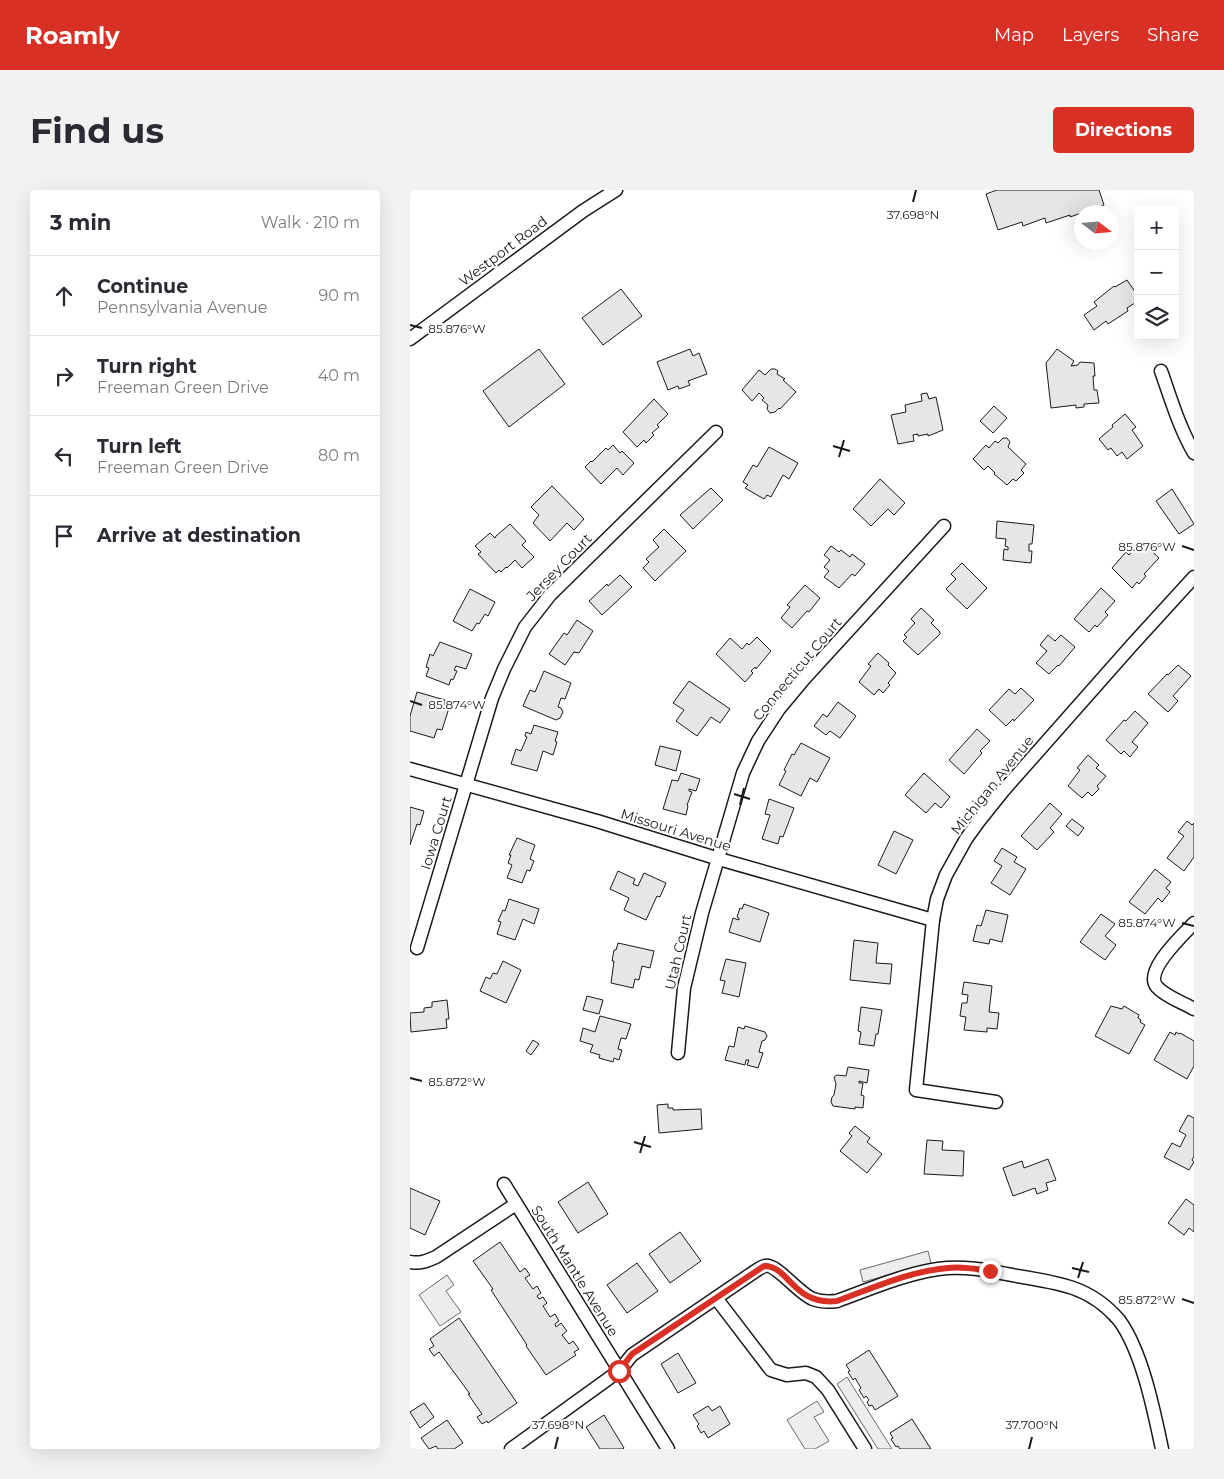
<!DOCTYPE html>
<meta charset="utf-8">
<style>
:root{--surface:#fff;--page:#f2f2f3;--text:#2b2b33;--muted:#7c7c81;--line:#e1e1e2;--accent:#d93025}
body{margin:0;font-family:Montserrat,sans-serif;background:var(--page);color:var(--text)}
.controls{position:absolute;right:15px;top:15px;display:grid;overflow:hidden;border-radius:5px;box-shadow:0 5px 20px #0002}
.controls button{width:45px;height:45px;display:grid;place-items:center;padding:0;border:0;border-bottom:1px solid var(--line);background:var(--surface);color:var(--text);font:25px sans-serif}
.compass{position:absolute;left:664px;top:15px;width:45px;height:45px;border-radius:50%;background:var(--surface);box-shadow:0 5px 20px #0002;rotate:106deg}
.stop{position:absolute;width:15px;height:15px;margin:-11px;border:4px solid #d93025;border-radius:50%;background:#fff}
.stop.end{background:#d93025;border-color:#fff;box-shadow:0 1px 5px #0008}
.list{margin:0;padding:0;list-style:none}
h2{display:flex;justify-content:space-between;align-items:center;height:65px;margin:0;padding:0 20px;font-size:21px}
h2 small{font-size:16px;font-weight:400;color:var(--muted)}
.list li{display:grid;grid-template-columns:32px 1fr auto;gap:15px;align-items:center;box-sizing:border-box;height:80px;padding:0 20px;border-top:1px solid var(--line)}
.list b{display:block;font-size:19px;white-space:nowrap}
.list p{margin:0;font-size:16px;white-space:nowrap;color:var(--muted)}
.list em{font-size:16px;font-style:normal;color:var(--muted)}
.icon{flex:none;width:28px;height:28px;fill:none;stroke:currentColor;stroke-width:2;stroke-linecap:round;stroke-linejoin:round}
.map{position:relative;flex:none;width:784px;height:1259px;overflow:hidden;border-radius:5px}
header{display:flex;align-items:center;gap:30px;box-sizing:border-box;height:70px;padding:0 25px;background:var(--accent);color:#fff}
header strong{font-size:24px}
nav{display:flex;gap:28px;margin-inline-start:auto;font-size:18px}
.intro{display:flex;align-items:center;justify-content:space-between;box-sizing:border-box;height:120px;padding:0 30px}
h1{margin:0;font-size:35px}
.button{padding:12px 22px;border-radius:5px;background:var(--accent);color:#fff;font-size:18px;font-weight:700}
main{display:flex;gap:30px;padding:0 30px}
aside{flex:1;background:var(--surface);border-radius:5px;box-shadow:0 5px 20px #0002}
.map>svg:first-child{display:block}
.built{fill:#ededed;stroke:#6a6a6a}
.building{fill:#e6e6e6;stroke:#1a1a1a}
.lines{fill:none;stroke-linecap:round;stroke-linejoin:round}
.minor-casing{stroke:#1a1a1a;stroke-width:15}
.minor{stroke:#fff;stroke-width:12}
.route{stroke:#d93025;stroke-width:6}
.ticks{fill:none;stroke:#1a1a1a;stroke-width:2}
.labels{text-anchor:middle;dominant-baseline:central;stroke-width:4;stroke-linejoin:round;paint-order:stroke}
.street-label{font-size:14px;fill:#1a1a1a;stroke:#fff}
.ticks-label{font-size:12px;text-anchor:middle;fill:#1a1a1a;stroke:#fff;stroke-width:4;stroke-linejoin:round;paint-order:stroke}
</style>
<header>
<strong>Roamly</strong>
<nav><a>Map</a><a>Layers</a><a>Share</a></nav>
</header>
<div class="intro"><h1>Find us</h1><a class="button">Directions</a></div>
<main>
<aside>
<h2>3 min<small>Walk · 210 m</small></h2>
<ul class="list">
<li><svg class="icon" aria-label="ahead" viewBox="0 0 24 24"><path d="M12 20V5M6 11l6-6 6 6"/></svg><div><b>Continue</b><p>Pennsylvania Avenue</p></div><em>90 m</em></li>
<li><svg class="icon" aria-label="right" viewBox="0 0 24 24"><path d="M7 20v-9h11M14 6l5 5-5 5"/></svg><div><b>Turn right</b><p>Freeman Green Drive</p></div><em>40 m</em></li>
<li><svg class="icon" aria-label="left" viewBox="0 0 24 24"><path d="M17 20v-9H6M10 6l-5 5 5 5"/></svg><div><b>Turn left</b><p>Freeman Green Drive</p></div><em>80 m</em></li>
<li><svg class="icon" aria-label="arrive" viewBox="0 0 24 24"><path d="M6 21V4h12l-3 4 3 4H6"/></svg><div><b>Arrive at destination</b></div></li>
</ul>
</aside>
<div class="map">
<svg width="784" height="1259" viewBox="0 0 784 1259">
<rect width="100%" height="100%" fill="#fff"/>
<g class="built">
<path d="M518,1061L521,1073L453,1092L450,1080Z"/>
<path d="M37,1085L44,1095L36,1101L51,1122L30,1136L9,1105Z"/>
<path d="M437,1187L482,1259H468L427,1194Z"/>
<path d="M407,1211L414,1222L404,1227L419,1251L405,1259H395L377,1230Z"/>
</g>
<g class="building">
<path d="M587,0H689L694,15L660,27V25L636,33L635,28L613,36L612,32L588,40L576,4Z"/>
<path d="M717,90L728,106V111L717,118L718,121L698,134L696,131L684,140L674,125L687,116L684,112L704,96L705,97Z"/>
<path d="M211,99L232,126L193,155L172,128Z"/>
<path d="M129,159L155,194L99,237L73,201Z"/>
<path d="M280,159L283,166L289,163L297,184L278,191L280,195L269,199L268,196L258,200L247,172Z"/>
<path d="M647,159L664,171L661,176L668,175L670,172L684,173L685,186H683L684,200H687L689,213L674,214V217L666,218V215L641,218L636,173Z"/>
<path d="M361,179H365L368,181L367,184L375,189L373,190L386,202L370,219L369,218L365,222L360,223L357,219L358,215L352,210L354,208L349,203L342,211L332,200L349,180L355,185Z"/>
<path d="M517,203L519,209L526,207L533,240L518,246V244L508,246V244L503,245L504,251L488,254L481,225L496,222L495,215L512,211L511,204Z"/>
<path d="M244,209L258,224L247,235L249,237L242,243L244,245L236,253L234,250L227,257L213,242Z"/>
<path d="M584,216L597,228L583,243L570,231Z"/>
<path d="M715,224L726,237L722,240L733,256L717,269L712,262L707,266L701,258L698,260L689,249L703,237L702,235Z"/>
<path d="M593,248H597L600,252L598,257L616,274L611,280L614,283L606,291L603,289L597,295L584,284L585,283L578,276L574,280L563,269L576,255L579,258L585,251L588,253Z"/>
<path d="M203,255L210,263L212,261L224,273L213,285L207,278L191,294L175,277L181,271L182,272L196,258L198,260Z"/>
<path d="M359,257L388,273L379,289L373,285L361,307L357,305L354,309L335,298L338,295L333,292L343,275L347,277Z"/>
<path d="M470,289L495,313L484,325L478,319L461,336L443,319Z"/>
<path d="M142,296L174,329L164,340L157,333L140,351L123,333L129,325L121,317Z"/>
<path d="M301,298L313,310L283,339L270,325Z"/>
<path d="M762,299L784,334L769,344L746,311Z"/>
<path d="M587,331L624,335L622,354H619V361H622L621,373L593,370L594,359L598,360V357L595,356L596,349L586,348Z"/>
<path d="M100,334L116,351L112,355L124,367L112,378L105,370L97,378L96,377L91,382L89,380L86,383L68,364L71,362L65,356L80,343L85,348L86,346Z"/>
<path d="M254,339L276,361L245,391L233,378L239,372L236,369L249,357L243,350Z"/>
<path d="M734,354L749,368L734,384L736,386L729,394L727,392L722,398L702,378L716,362L719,365L724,359L726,361Z"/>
<path d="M421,356L429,362L431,360L440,367L442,364L455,374L445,386L442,384L429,398L414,387L419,381L414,377L420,370L414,365Z"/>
<path d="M552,373L577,398L557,419L536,399L546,389L541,384Z"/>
<path d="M210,385L222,397L192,425L179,411L197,394L198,396Z"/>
<path d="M395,395L410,408L399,422L397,421L382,438L371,428L380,417L377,415Z"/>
<path d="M691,398L705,411L695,422L698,425L687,437L685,435L679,442L664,429Z"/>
<path d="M60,399L85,412L78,426L75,424L69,434L67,433L62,441L43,431Z"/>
<path d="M511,418L524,430L521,433L530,442V444L508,465L493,451L497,447L494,445L505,433L501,429Z"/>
<path d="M167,430L183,441L169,463L164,462L155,475L139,464L154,443L157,445Z"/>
<path d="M638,445L645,451L651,445L665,457L649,476L648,475L639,484L626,473L637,461L630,455Z"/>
<path d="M347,447L361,461L346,479L345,477L341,481L343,483L335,492L306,464L320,448L332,459L337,453L339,455Z"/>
<path d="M30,452L62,464L56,479L46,476L44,480L47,481L43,490L41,489L39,495L16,486L19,478L16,477L20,464L23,466Z"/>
<path d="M468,463L479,473L478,475L486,483L478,493L480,495L473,503L469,499L464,505L449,492L461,476L458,474Z"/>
<path d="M768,475L781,486L763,506L768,511L758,522L738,504L757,484L758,485Z"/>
<path d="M134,481L161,493L155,509L151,508L148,517L151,518L153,522L150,528L146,530L113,516L120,500L125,502Z"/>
<path d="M279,491L320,519L310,533L301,527L287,546L266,531L274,520L263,513Z"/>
<path d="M611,498L624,510L604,531L603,529L596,536L579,520L599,499L605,504Z"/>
<path d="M7,502L35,510L34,517L39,518L32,540L27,539L24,548L0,541V526Z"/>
<path d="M428,512L446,526L430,548L420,541L416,545L404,536L413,524L417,527Z"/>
<path d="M725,521L738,533L722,552L728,557L720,567L714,561L711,564L696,550L714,530L716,531Z"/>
<path d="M124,535L148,542L145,551L147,552L143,565L133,561L127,581L101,574L106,559L111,561L117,547L115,546L116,542L121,544Z"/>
<path d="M567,539L580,551L570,561L572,563L554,584L539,570Z"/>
<path d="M391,553L420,568L407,592L400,588L391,606L369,595L376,581L374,580L382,564L384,565Z"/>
<path d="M250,556L271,561L266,581L245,575Z"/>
<path d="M678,565L689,575L686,578L696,586L687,596L689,599L682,606L678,602L672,608L658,596L670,580L667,578Z"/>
<path d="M271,583L290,589L286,601L279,599V601L282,602L277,615L278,616L276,625L253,619L262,590L268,591Z"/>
<path d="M514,583L540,607L531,618L525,613L516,623L495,605Z"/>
<path d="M359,609L384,618L373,647L370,646L368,654L352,649L360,625L355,624Z"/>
<path d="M640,613L652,624L640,638L644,642L627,660L611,646Z"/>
<path d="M0,617L14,621L10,635L7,634L0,655Z"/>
<path d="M662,629L674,638L668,646L656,636Z"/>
<path d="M777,631L782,635L784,633V667L774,681L757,668L774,646L768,642Z"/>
<path d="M484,641L503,650L486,684L468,675Z"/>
<path d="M107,648L125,655L120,669L124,671L120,681L117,680L112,693L97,688L102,675L98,673L101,665H99Z"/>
<path d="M592,658L607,667L604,672L616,679L600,705L581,693L592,676L584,671Z"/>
<path d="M745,679L761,692L756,698L760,702L752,712L748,708L735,724L719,712Z"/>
<path d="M208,681L225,689L223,694L228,696L234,683L256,693L250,707L247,706L236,730L214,720L219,708L200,699Z"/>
<path d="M99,709L129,719L124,734L113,729L105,750L87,744L91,732L88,731L93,720L95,721Z"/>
<path d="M334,714L359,723L350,752L319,742L323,728L329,730V728L327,727L330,718L332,719Z"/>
<path d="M576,720L598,725L592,752L580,749L579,754L563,751L567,735L571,736Z"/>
<path d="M691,724L705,734L695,746L706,755L695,770L670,752Z"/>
<path d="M444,750L468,753L466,773L482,774L480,794L440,790Z"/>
<path d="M208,753L244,761L240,778L232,776L229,790L225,789L223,798L201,793L204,771H202L204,760H206Z"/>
<path d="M316,769L336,773L329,807L312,803L315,791L310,790Z"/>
<path d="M93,771L111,780L96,813L70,801L76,787L80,789L83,783L87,784Z"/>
<path d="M554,792L582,796L579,822L589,823L587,839L577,838V842L554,840L556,827L550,826L552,813H557L558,805L552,804Z"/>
<path d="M177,806L193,810L189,824L173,820Z"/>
<path d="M37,810L39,829H36L37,838L1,842L0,823L14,822V818L22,817V812Z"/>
<path d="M701,816L712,819L714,816L729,825L728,828L731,830L730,832L735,835L719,864L685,846Z"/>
<path d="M451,817L472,820L468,844H466L464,856L449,854L451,842L448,841Z"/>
<path d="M190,826L221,834L216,849L211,848L208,859L212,860L209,870L204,868L203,872L189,868L190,865L180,862L183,855L170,851L173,838L185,842Z"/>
<path d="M335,836L355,842L357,846L355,850L352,851L349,862L353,863L348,878L337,875L339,870H336L335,875L315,870L319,856L324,857L328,837L334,839Z"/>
<path d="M760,842L765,845L766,842L769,844L770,843L784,851V876L777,889L744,870Z"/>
<path d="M123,850L129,854L121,865L116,861Z"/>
<path d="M438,877L459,880L457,893L449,891V893H453L451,905L454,906L453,918L445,917V919L423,916L421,912L422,907L424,905L426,894L424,887L427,885L436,886Z"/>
<path d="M258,914V918H263V920L291,919L292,939L249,943L247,915Z"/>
<path d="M778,925L784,928V966L782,970L784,972L779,980L754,967L762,953L770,957L776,945L769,941Z"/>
<path d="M445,936L460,948L457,952L472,964L457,983L430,961L442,946L439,943Z"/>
<path d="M517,950L533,951L532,960L554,961L553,986L514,984Z"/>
<path d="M638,969L646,990L636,993L638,1000L627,1004L625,998L603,1006L593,978L612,971L614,978Z"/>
<path d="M178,992L198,1024L168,1043L148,1012Z"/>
<path d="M0,998L30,1011L15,1045L0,1038Z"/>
<path d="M776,1009L784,1015V1042L779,1038L774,1045L758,1033Z"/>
<path d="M270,1042L291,1071L260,1093L239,1064Z"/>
<path d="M90,1052L110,1082L115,1078L120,1085L115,1088L123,1099L127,1096L131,1103L127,1106L129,1109L133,1107L137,1113L133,1116L140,1127L145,1124L149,1131L145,1134L146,1137L151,1133L157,1141L152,1145L159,1154L163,1151L169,1159L164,1162L166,1165L136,1185L116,1156L117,1155L81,1100L83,1099L63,1071Z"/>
<path d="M227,1073L248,1101L217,1123L197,1095Z"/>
<path d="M49,1128L107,1213L78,1233L77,1231L72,1234L67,1227L72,1224L58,1204H60L29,1162L24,1166L19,1159L24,1156L20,1149Z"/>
<path d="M459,1160L488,1206L465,1220L462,1215L459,1216L457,1212L459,1210L456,1206L454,1208L449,1200L451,1198L445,1188L443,1190L438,1182L440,1181L436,1175Z"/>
<path d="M268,1163L286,1193L268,1203L251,1174Z"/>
<path d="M14,1213L24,1227L10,1238L0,1222Z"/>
<path d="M298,1216L302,1221L310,1216L320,1234L298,1248L294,1241L291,1243L287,1236L289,1234L283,1225Z"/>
<path d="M194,1225L214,1258L213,1259H190L176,1237Z"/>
<path d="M502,1229L521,1259H490L488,1256L486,1257L481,1249L483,1248L480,1243Z"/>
<path d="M37,1230L53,1253L44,1259H28L26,1256L19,1259L11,1248Z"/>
</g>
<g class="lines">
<defs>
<g id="minor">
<path d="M0,149L173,21L206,0"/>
<path d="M751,181C761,209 769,237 784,263"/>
<path d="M0,579L187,631L309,669L523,730"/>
<path d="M784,733C773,745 733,781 747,797C756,807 772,812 784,819"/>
<path d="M7,758L82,508L94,479L115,437L140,405L306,242"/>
<path d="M268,863L274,798L292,723L333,583L348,551L369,519L394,489L534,336"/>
<path d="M586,912L506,900L523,730L527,709L536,685L556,649L569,631L593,601L722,455L784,387"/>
<path d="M94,994L258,1259"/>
<path d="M0,1072C10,1074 17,1071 26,1067L106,1014"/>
<path d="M306,1108L361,1180L377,1185L396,1183L406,1187L418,1200L455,1259"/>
<path d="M101,1259L209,1181L222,1165L341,1084C345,1082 350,1077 355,1076C366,1073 389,1104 403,1109C411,1112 419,1112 427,1111C460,1099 494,1084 528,1079C555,1075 581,1081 607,1086C626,1089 645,1092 663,1098C680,1104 697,1116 709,1130C732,1161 744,1221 752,1259"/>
</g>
</defs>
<use href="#minor" class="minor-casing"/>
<use href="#minor" class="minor"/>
</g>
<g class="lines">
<path class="route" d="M209,1181L222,1164L354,1076C379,1075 383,1116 427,1111C463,1098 500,1081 538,1078C552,1076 566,1079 580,1081"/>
</g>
<path class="ticks" d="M503,12L506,0M0,135L12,138M423,256L440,261M429,267L434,250M772,356L784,360M0,511L12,515M324,604L340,609M330,615L334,598M772,733L784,736M0,888L12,891M224,952L241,957M230,963L235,946M662,1078L679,1082M668,1088L673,1072M772,1109L784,1113M145,1259L148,1247M619,1259L622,1247"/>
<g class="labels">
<g class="street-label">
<text transform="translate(93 61) rotate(-37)">Westport Road</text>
<text transform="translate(149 377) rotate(-46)">Jersey Court</text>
<text transform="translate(387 479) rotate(-50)">Connecticut Court</text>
<text transform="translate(582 595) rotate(-51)">Michigan Avenue</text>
<text transform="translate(266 640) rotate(17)">Missouri Avenue</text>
<text transform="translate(26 643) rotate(-73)">Iowa Court</text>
<text transform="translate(268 762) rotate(-77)">Utah Court</text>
<text transform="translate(165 1081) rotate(58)">South Mantle Avenue</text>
</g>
</g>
<g class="ticks-label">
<text x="503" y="29">37.698°N</text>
<text x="47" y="143">85.876°W</text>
<text x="737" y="361">85.876°W</text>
<text x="47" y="519">85.874°W</text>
<text x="737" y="737">85.874°W</text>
<text x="47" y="896">85.872°W</text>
<text x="737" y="1114">85.872°W</text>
<text x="148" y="1239">37.698°N</text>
<text x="622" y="1239">37.700°N</text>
</g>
</svg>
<div class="controls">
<button>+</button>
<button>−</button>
<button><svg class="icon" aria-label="layers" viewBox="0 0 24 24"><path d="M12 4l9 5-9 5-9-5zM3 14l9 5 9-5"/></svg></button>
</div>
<svg class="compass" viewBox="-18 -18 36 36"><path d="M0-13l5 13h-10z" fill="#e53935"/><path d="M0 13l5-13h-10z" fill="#7c7c81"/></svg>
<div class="stop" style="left:209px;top:1181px"></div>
<div class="stop end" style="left:580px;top:1081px"></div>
</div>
</main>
